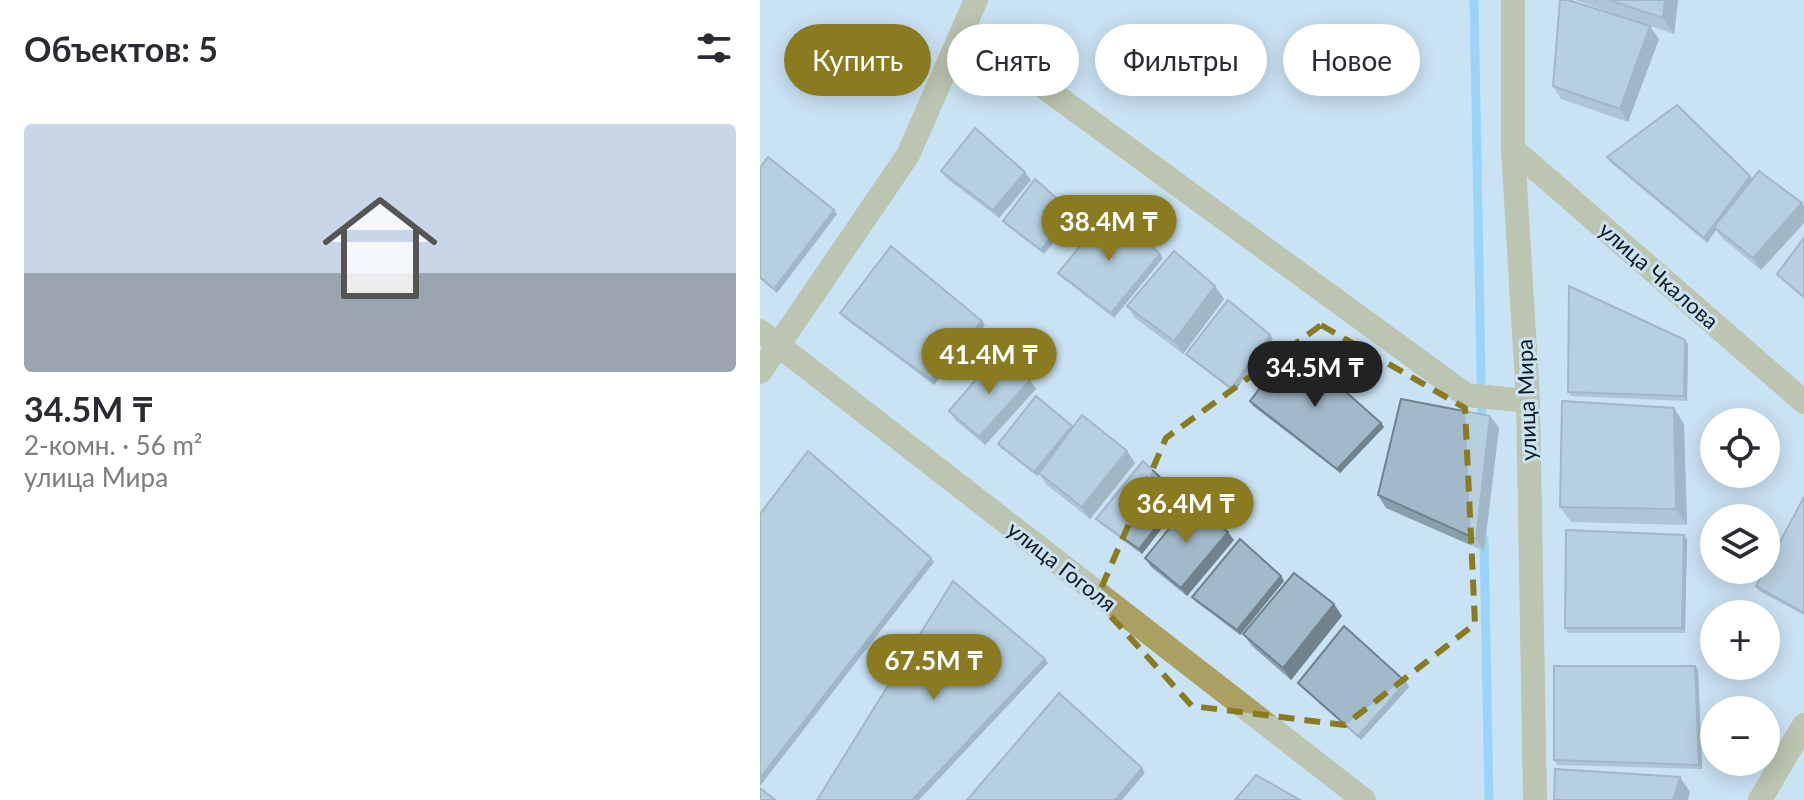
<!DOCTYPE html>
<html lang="ru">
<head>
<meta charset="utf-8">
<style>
	:root { --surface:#fff; --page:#f7f7f7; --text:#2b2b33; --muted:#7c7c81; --line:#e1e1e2; --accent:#8a7b21 }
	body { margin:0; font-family:Lato,sans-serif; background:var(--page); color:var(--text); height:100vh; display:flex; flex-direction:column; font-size:30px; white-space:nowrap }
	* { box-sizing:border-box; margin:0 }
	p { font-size:26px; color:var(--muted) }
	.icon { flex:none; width:44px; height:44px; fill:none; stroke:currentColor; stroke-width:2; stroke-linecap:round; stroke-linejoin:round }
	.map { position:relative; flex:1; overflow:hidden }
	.drawer { display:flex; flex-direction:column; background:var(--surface); width:760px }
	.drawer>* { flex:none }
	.guide { position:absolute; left:24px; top:24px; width:760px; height:72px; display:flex; gap:16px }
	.buttons { position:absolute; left:940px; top:408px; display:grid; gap:16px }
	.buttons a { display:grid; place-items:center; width:80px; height:80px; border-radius:50%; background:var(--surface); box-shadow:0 4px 20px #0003; font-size:40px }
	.price { position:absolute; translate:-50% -68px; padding:0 18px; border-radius:28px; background:var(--accent); color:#fff; font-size:26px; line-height:52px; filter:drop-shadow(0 2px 4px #0008) }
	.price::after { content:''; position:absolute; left:50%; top:48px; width:24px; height:18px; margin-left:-12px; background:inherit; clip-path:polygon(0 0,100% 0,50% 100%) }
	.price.active { background:#222; color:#fff }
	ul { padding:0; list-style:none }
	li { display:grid; align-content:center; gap:16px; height:424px; padding:0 24px }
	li+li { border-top:2px solid var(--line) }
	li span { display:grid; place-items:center; height:248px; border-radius:8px; color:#555 }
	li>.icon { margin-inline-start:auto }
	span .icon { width:144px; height:144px; fill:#fffc; stroke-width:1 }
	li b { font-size:34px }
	h2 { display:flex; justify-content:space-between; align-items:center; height:96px; padding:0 24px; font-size:34px }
	.chip { padding:0 28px; border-radius:36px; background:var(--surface); box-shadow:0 4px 20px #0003; font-size:28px; line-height:72px }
	.chip.active { background:var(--accent); color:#fff }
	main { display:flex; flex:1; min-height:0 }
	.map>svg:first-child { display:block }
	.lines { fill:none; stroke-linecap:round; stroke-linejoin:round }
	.stream { stroke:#5fc2fd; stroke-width:9 }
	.minor { stroke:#aba061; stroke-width:24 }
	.wall { fill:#8a9fad }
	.shaded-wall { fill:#71828d }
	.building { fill:#a1b9c9; stroke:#71828d; stroke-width:2 }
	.marked { fill:none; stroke:#8a7b21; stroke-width:6; stroke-dasharray:16 10; stroke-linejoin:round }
	.labels { text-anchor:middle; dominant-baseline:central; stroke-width:6; stroke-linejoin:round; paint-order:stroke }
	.street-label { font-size:22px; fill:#10191f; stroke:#cae3f4 }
</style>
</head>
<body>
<main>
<section class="drawer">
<h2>Объектов: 5<svg class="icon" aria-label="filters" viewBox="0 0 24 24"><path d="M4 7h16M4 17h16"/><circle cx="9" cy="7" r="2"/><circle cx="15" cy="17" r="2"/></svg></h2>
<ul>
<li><span style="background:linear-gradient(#c9d6e8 60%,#9aa5b1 0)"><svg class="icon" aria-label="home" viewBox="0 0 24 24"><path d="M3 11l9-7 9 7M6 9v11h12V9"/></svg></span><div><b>34.5M ₸</b><p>2-комн. · 56 m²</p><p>улица Мира</p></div></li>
</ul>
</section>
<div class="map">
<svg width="1044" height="800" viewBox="0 0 1044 800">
	<rect width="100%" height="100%" fill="#cae3f4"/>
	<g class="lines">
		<g class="stream">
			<polyline points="714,0 722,425"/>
			<polyline points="724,539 729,800"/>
		</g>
		<g class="minor">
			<polyline points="753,0 753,149 768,401 775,800"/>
			<polyline points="204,29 706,395 768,401"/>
			<polyline points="753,149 1044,402"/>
			<polyline points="0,331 604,800"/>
			<polyline points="0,372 148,155 216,0"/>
			<polyline points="1000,800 1044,725"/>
		</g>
	</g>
	<g class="wall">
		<polygon points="815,0 918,0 914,34"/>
		<polygon points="899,39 868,122 801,99 793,86"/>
		<polygon points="847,157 990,176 993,179 1042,203 1044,206 1044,223 1001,270 963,239 956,230 947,243 850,162"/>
		<polygon points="0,168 77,214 17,293 0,279"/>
		<polygon points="181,171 271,180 239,218 187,179"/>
		<polygon points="312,212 315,217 284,254 246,225 243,221"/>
		<polygon points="1044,238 1044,299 1020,278 1017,274"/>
		<polygon points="400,254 403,258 354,318 301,277 298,273"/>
		<polygon points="455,286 464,299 423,354 375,318 367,306"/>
		<polygon points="80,313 225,325 174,385 84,318"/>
		<polygon points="513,339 474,392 429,358 426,354"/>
		<polygon points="925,340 928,344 927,401 811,396 808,392"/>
		<polygon points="270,380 276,389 225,445 195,420 189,411"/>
		<polygon points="490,401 621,423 624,427 580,473 493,406"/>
		<polygon points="730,416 739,428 724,551 626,508 618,495"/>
		<polygon points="924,424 927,525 811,522 800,507"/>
		<polygon points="312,426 367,451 375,463 330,519 287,485 279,474 277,476 241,448 238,444"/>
		<polygon points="1044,497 1044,615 999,591 996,586"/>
		<polygon points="423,501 382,554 339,523 336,519"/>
		<polygon points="927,539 925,633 808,633 805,628"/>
		<polygon points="474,540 427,596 391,567 385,558"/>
		<polygon points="521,576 524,581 480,635 435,601 432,597"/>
		<polygon points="574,604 582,616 531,680 492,646 483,634"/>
		<polygon points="935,666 938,670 942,769 797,765 794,760"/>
		<polygon points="646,682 649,687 601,740 541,687 538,683"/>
	</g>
	<g class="shaded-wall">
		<polygon points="905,0 918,0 914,34 903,18"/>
		<polygon points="890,26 899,39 868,122 860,109"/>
		<polygon points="265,172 271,180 239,218 233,210"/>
		<polygon points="990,176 994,180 954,227 956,230 947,243 944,238"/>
		<polygon points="1042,203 1044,206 1044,223 1001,270 993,258"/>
		<polygon points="74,210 77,214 17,293 14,289"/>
		<polygon points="312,212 315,217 284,254 281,250"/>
		<polygon points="400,254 403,258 354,318 351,313"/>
		<polygon points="455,286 464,299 423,354 414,341"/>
		<polygon points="222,321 225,325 174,385 171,380"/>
		<polygon points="510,335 513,339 474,392 471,388"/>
		<polygon points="925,340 928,344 927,401 924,396"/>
		<polygon points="270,380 276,389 225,445 219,437"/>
		<polygon points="914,408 924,424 927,525 916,509"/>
		<polygon points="730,416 739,428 724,551 716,539"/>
		<polygon points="621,423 624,427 580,473 577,469"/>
		<polygon points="312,426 315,430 277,476 274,472"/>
		<polygon points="367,451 375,463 330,519 322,507"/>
		<polygon points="420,496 423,501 382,554 379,549"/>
		<polygon points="468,532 474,540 427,596 421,588"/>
		<polygon points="924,535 927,539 925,633 922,628"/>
		<polygon points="171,558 174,562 0,786 0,778"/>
		<polygon points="521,576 524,581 480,635 477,630"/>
		<polygon points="574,604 582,616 531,680 523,668"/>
		<polygon points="285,659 288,663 159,800 152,800"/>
		<polygon points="935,666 938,670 942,769 939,765"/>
		<polygon points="646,682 649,687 601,740 598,736"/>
		<polygon points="382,768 385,773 362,800 355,800"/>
		<polygon points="920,777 930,792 928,800 913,800"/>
	</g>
	<g class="building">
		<polygon points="800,0 808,0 890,26 860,109 793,86"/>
		<polygon points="849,0 905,0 903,18"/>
		<polygon points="917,105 990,176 944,238 847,157"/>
		<polygon points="215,128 265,172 233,210 181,171"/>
		<polygon points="8,157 74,210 14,289 0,277 0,168"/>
		<polygon points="999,171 1042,203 993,258 954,227"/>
		<polygon points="275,179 312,212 281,250 243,221"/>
		<polygon points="349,211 400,254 351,313 298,273"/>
		<polygon points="1044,238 1044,297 1017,274"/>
		<polygon points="131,246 222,321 171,380 80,313"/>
		<polygon points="414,251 455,286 414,341 367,306"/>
		<polygon points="809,286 925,340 924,396 808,392"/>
		<polygon points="468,300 510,335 471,388 426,354"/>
		<polygon points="533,345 621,423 577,469 490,401"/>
		<polygon points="237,355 270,380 219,437 189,411"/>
		<polygon points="276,396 312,426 274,472 238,444"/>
		<polygon points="641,399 730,416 716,539 618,495"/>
		<polygon points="802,401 914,408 916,509 800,507"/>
		<polygon points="322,415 367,451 322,507 279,473"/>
		<polygon points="48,451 171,558 0,778 0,514"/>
		<polygon points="383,461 420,496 379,549 336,519"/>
		<polygon points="1044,497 1044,613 996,586 1005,570 1006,570 1006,568"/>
		<polygon points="430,503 468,532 421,588 385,558"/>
		<polygon points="806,530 924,535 922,628 805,628"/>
		<polygon points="480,539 521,576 477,630 432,597"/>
		<polygon points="534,573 574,604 523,668 483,634"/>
		<polygon points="193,581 285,659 152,800 57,800"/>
		<polygon points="584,626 646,682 598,736 538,683"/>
		<polygon points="794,666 935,666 939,765 794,760"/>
		<polygon points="299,693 382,768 355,800 207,800"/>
		<polygon points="795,769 920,777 913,800 794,800"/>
		<polygon points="496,775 540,800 475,800"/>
		<polygon points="0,788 15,800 0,800"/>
	</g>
	<path d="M0 0H1044V800H0ZM561,325L705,408L715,624L585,725L432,706L336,600L406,438Z" fill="#cae3f4" fill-opacity=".55" fill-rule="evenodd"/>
	<path class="marked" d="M561,325L705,408L715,624L585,725L432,706L336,600L406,438Z"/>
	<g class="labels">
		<g class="street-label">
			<text transform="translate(899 275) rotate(41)">улица Чкалова</text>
			<text transform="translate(766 400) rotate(-92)">улица Мира</text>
			<text transform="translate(302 566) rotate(38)">улица Гоголя</text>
		</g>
	</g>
</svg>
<div class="buttons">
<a><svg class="icon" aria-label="locate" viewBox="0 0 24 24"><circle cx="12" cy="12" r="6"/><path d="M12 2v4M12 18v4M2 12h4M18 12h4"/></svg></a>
<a><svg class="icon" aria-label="layers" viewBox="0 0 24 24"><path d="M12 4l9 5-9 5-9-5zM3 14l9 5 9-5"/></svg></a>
<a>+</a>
<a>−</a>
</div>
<b class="price" style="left:349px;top:263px">38.4M ₸</b>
<b class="price" style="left:229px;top:396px">41.4M ₸</b>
<b class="price active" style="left:555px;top:409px">34.5M ₸</b>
<b class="price" style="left:426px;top:545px">36.4M ₸</b>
<b class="price" style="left:174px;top:702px">67.5M ₸</b>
<div class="guide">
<a class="chip active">Купить</a>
<a class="chip">Снять</a>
<a class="chip">Фильтры</a>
<a class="chip">Новое</a>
</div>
</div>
</main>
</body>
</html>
